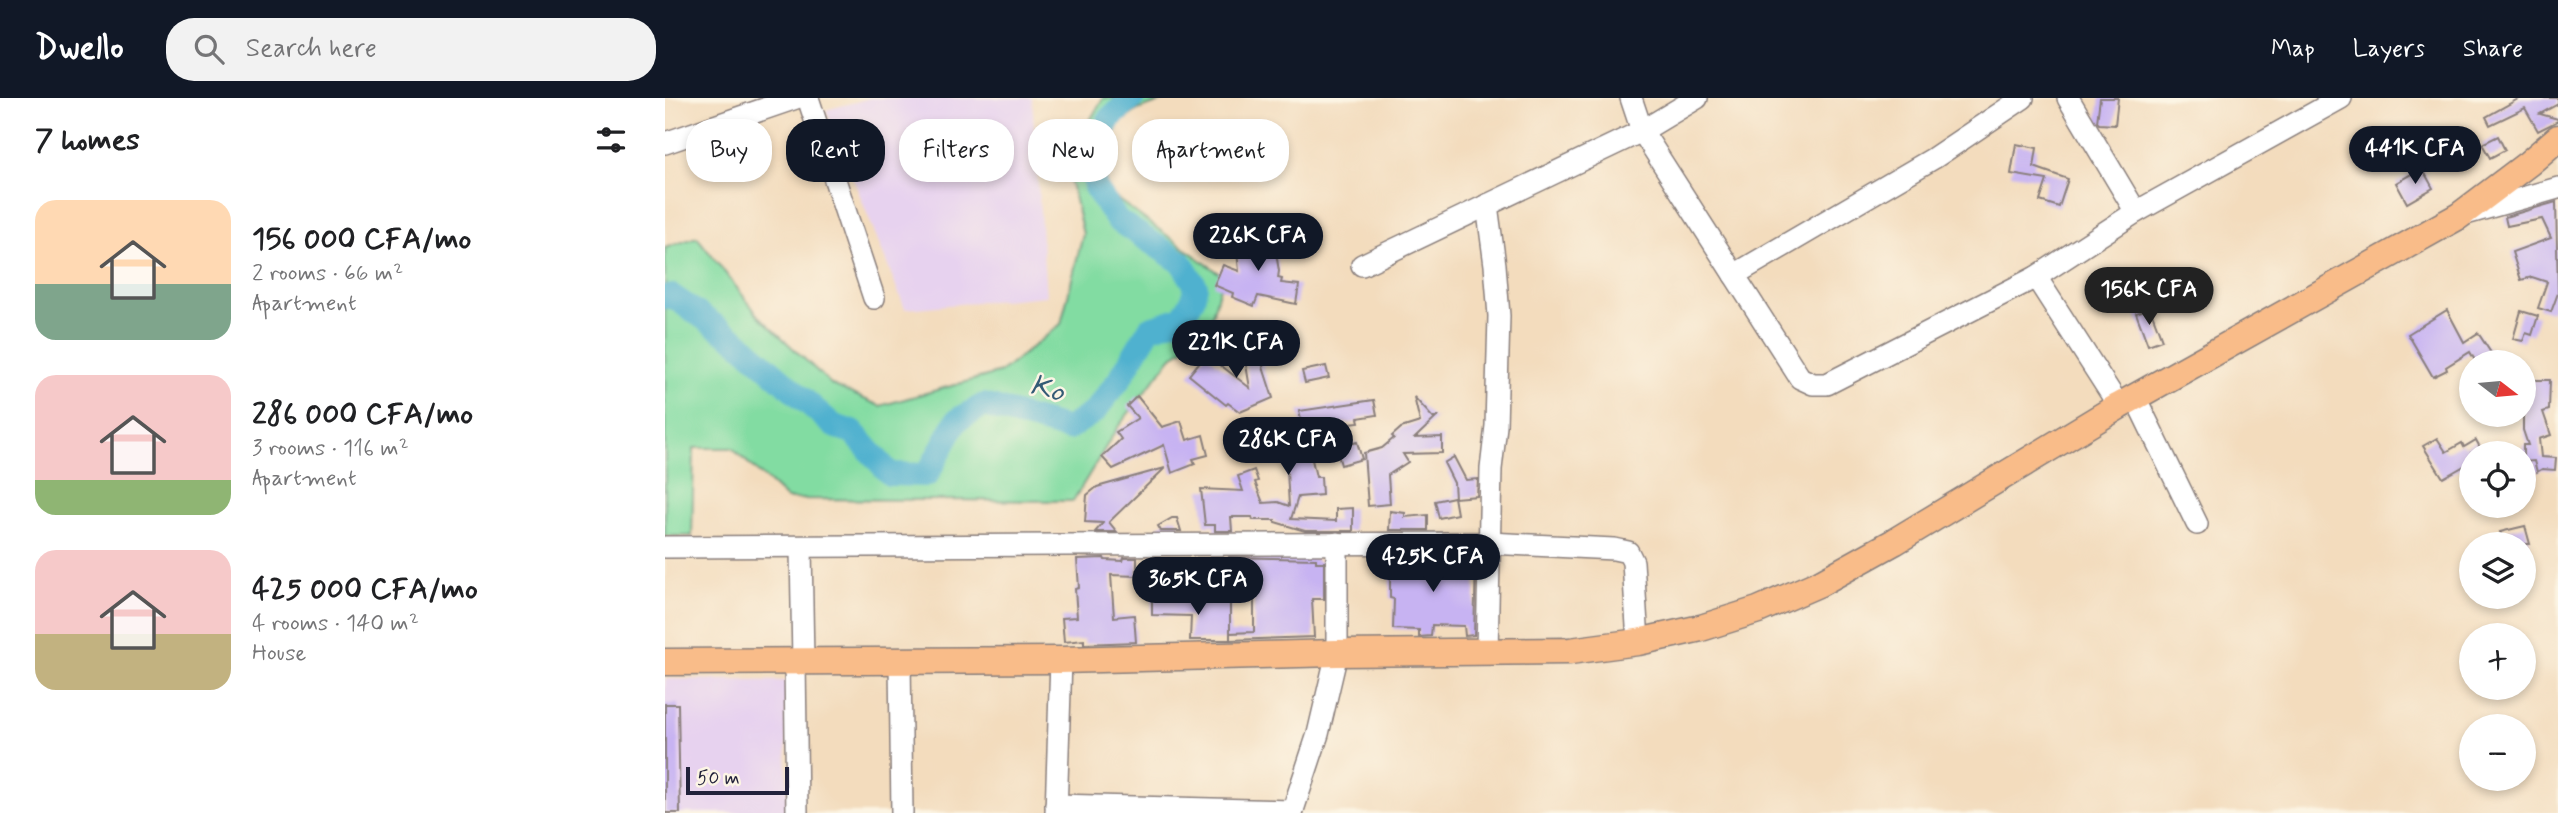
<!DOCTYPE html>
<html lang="en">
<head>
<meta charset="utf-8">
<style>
	:root { --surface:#fff; --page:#f2f2f2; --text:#202124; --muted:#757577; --accent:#111827 }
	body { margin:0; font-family:Mynerve,sans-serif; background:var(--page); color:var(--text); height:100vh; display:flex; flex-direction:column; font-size:26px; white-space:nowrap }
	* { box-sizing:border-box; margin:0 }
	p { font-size:23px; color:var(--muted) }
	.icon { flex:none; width:38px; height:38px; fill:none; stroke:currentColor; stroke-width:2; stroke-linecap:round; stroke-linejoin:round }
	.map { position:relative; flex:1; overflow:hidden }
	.drawer { display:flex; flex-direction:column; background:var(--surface); width:665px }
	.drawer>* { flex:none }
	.guide { position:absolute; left:21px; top:21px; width:665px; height:63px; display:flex; gap:14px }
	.needle { width:46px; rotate:106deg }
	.fabs { position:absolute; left:1794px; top:252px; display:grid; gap:14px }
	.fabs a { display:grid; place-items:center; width:77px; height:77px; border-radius:50%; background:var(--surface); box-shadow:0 4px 10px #0003; font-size:35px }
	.scale { position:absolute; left:21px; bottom:18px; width:103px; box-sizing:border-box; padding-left:7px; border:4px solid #22223b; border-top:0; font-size:19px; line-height:24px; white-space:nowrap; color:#22223b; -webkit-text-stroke:5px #fcf5e5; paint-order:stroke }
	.price { position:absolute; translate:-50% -60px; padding:0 16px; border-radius:24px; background:var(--accent); color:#fff; font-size:23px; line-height:46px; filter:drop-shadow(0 2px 4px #0008) }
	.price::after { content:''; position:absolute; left:50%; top:42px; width:21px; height:16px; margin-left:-10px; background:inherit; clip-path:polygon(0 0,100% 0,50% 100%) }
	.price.active { background:#222; color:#fff }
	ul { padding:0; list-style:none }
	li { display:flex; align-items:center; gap:21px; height:175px; padding:0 35px }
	li span { display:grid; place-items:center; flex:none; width:196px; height:140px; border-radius:21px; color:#555 }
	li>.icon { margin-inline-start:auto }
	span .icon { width:84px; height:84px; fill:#fffc; stroke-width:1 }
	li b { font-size:30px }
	h2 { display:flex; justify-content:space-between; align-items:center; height:84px; padding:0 35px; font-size:30px }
	.tag { padding:0 24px; border-radius:28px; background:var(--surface); box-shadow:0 4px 10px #0003; font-size:24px; line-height:63px }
	.tag.active { background:var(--accent); color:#fff }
	header { display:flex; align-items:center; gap:42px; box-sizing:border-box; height:98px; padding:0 35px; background:var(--accent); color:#fff }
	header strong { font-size:33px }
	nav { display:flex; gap:38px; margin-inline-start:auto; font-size:24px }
	.search { width:490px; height:63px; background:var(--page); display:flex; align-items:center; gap:18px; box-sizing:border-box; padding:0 24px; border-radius:28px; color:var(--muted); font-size:26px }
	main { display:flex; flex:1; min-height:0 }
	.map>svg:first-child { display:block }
	.built { fill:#e7d2ef }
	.green { fill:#82dca2; stroke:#527f6e; stroke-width:2 }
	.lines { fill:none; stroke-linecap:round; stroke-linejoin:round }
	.river { stroke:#50b1cf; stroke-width:24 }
	.building { fill:#c7b3f2 }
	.minor-casing { stroke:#8a7f7c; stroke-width:24 }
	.major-casing { stroke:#8a7f7c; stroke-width:29 }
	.minor { stroke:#fff; stroke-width:21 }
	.major { stroke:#f9bc89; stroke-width:26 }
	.labels { text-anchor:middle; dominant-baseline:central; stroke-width:5; stroke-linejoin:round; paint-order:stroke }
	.water-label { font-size:30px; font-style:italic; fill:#345b76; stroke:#fcf5e5 }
</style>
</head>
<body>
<header>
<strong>Dwello</strong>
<div class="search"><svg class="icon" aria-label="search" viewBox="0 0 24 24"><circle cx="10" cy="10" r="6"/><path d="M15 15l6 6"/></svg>Search here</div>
<nav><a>Map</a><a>Layers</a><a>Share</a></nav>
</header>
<main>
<section class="drawer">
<h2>7 homes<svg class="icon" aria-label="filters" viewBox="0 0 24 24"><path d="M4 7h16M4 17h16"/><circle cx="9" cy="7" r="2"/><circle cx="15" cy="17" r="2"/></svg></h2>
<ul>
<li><span style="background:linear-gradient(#ffd9b3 60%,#7fa58c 0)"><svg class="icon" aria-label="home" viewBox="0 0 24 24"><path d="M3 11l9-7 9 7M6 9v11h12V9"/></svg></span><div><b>156 000 CFA/mo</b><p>2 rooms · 66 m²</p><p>Apartment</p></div></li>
<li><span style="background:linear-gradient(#f6c9c9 75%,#8fb573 0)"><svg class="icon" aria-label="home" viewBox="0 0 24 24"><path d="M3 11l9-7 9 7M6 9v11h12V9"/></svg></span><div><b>286 000 CFA/mo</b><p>3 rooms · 116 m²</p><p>Apartment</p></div></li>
<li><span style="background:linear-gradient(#f6c9c9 60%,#c2b280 0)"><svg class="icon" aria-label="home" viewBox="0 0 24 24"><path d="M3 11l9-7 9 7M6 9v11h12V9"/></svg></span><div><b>425 000 CFA/mo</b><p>4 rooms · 140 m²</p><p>House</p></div></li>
</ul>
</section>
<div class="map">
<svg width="1893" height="715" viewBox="0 0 1893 715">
	<rect width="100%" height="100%" fill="#fcf5e5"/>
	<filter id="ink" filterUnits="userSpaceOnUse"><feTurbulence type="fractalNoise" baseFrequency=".0143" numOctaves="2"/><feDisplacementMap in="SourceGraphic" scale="14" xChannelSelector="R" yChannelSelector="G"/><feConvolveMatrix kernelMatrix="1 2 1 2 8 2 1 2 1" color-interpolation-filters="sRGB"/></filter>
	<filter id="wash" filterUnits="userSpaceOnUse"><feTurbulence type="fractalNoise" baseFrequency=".00686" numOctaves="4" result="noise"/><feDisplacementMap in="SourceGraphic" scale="28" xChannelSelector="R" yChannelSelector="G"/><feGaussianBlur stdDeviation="1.57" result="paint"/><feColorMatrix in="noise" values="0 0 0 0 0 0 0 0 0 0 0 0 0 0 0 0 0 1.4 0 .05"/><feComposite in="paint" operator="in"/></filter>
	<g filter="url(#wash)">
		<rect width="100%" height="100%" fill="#f3dcbd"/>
		<g class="built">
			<polygon points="205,0 367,0 381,198 240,211 161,12"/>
			<polygon points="0,581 121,583 122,715 0,715"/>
		</g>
		<polygon class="green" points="438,0 506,0 473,12 401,64 558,178 543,232 506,260 453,329 408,403 122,401 67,350 29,350 27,438 0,438 0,150 32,139 94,218 167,287 215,308 336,274 396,226 418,136 401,64"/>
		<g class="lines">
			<polyline class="river" points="0,199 7,198 71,242 169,328 188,334 225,376 262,377 292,322 319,307 403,331 429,314 454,282 485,230 517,220 528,201 531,188 516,164 452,122 430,89 428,53 445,20 468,0"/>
		</g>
		<g id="blocks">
			<g class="building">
				<polygon points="1435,0 1453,0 1450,27 1434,26 1432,24"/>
				<polygon points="1855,0 1893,0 1893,6 1875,16 1893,21 1893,23 1873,33 1860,10 1825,27 1821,19"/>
				<polygon points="1833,38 1840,52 1825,60 1817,46"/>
				<polygon points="1351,46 1372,50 1369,69 1403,81 1394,109 1375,103 1382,82 1346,76"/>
				<polygon points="1757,70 1768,90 1742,105 1731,85"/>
				<polygon points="1891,104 1893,195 1886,214 1873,210 1882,184 1867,179 1856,182 1847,154 1886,140 1877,121 1842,128 1840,119"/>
				<polygon points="633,136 634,140 610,149 614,173 613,180 617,181 616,185 634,187 631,206 593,198 589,208 567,199 568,195 549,187 558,167 574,173 571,144"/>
				<polygon points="1485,210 1497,242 1483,247 1471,215"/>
				<polygon points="1782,212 1799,244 1813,235 1832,264 1811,264 1805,254 1781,269 1782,272 1768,279 1743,236"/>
				<polygon points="1856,213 1873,218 1867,237 1861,235 1858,243 1848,241"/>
				<polygon points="593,244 594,246 603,249 598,269 608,300 575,314 563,305 561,307 524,277 541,256 585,290 579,255 584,254 582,246"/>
				<polygon points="661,268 664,280 640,285 637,273"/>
				<polygon points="1858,282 1885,282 1884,312 1878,314 1886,337 1874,341 1876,359 1891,360 1890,372 1877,371 1872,374 1869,363 1858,364 1858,347 1863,347 1858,332"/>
				<polygon points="472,298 497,329 516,323 522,342 538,337 543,357 528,361 530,366 507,375 499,347 448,371 437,359 456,341 451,334 473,320 462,308"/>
				<polygon points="749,299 768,320 772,319 750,340 777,339 777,355 738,356 743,364 723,377 725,406 703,408 699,355 717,350 729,340 727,338 736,330 755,324"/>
				<polygon points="709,302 712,317 693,320 694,324 657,328 659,340 643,344 651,379 656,379 657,397 633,399 626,421 671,423 671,411 688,410 688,433 640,433 610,424 610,422 588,422 587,419 566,419 567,433 550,433 550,427 540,427 536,391 578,393 573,378 589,372 593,383 590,384 598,405 613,404 624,408 622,373 614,332 637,327 634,313"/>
				<polygon points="1772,340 1781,354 1797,345 1799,349 1811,342 1818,355 1806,355 1806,364 1778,380 1758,348"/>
				<polygon points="692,344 697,361 676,367 671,350"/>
				<polygon points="789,359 801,382 813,381 812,398 790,400 789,385 779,365"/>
				<polygon points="500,370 444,424 452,434 430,434 438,425 420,424 422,397 432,389"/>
				<polygon points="789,399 792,416 774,420 770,403"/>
				<polygon points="725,413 740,415 740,419 763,417 763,432 724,432"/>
				<polygon points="507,420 512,420 516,433 496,433 493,428"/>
				<polygon points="1860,428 1865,446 1840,446 1835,434"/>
				<polygon points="564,459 651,461 651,464 659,464 659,501 647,501 649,539 565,542 565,535 589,534 589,500 588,496 563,495"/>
				<polygon points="725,459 811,462 809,537 800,538 799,528 767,527 766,538 754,539 754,532 728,531 729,501 725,500"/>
				<polygon points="439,460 440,462 458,463 459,460 472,460 472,478 446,477 449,519 469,517 471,544 419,546 419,542 399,544 397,520 412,519 410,491 414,490 412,461"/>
				<polygon points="487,499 514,500 514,503 565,505 565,542 525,542 526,518 487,517"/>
				<polygon points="0,606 13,606 15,715 0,715"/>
			</g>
		</g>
	</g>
	<g filter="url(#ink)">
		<use href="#blocks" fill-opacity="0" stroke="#8a7f7c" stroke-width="2"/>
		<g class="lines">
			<defs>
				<g id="minor">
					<polyline points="143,0 209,200"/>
					<polyline points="966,0 977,33 1135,280 1148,286 1162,286 1371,179 1471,114 1676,0"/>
					<polyline points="1403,0 1471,114"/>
					<polyline points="0,45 131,0"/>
					<polyline points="1801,116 1893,90"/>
					<polyline points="697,167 977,33 1032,0"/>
					<polyline points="1069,177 1269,60 1358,0"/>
					<polyline points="1371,179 1454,308"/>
					<polyline points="1470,299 1532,426"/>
					<polyline points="0,449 824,445 949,451 963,454 968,464 973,544"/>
					<polyline points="136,450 138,564"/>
					<polyline points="822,554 826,371 831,328 834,218 830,167 822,107"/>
					<polyline points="235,563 237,715"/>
					<polyline points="130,564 132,715"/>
					<polyline points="391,707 628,713"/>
					<polyline points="391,715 396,562"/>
					<polyline points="627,715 653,636 672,555 672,445"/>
				</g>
				<polyline id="major" points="0,564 396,562 672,555 905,553 973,544 1036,530 1093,512 1155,485 1229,444 1454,308 1794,118 1864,65 1893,40"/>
			</defs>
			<use href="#minor" class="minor-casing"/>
			<use href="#major" class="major-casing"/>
			<use href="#minor" class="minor"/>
			<use href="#major" class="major"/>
		</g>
	</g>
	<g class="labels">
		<g class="water-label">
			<text transform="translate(382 291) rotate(15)">Ko</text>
		</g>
	</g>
</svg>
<div class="fabs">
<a><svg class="needle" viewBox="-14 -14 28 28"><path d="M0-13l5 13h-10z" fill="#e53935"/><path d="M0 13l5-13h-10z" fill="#757577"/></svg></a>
<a><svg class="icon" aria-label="locate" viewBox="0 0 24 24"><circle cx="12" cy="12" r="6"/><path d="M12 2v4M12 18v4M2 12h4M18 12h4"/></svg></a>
<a><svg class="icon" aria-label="layers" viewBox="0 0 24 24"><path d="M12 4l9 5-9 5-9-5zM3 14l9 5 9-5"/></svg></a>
<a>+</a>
<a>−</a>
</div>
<div class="scale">50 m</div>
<b class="price" style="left:1750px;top:88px">441K CFA</b>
<b class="price" style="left:593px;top:175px">226K CFA</b>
<b class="price active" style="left:1484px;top:229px">156K CFA</b>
<b class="price" style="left:571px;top:282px">221K CFA</b>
<b class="price" style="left:623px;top:379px">286K CFA</b>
<b class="price" style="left:768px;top:496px">425K CFA</b>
<b class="price" style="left:533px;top:519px">365K CFA</b>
<div class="guide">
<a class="tag">Buy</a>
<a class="tag active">Rent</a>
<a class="tag">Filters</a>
<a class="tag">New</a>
<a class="tag">Apartment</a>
</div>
</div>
</main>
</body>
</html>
